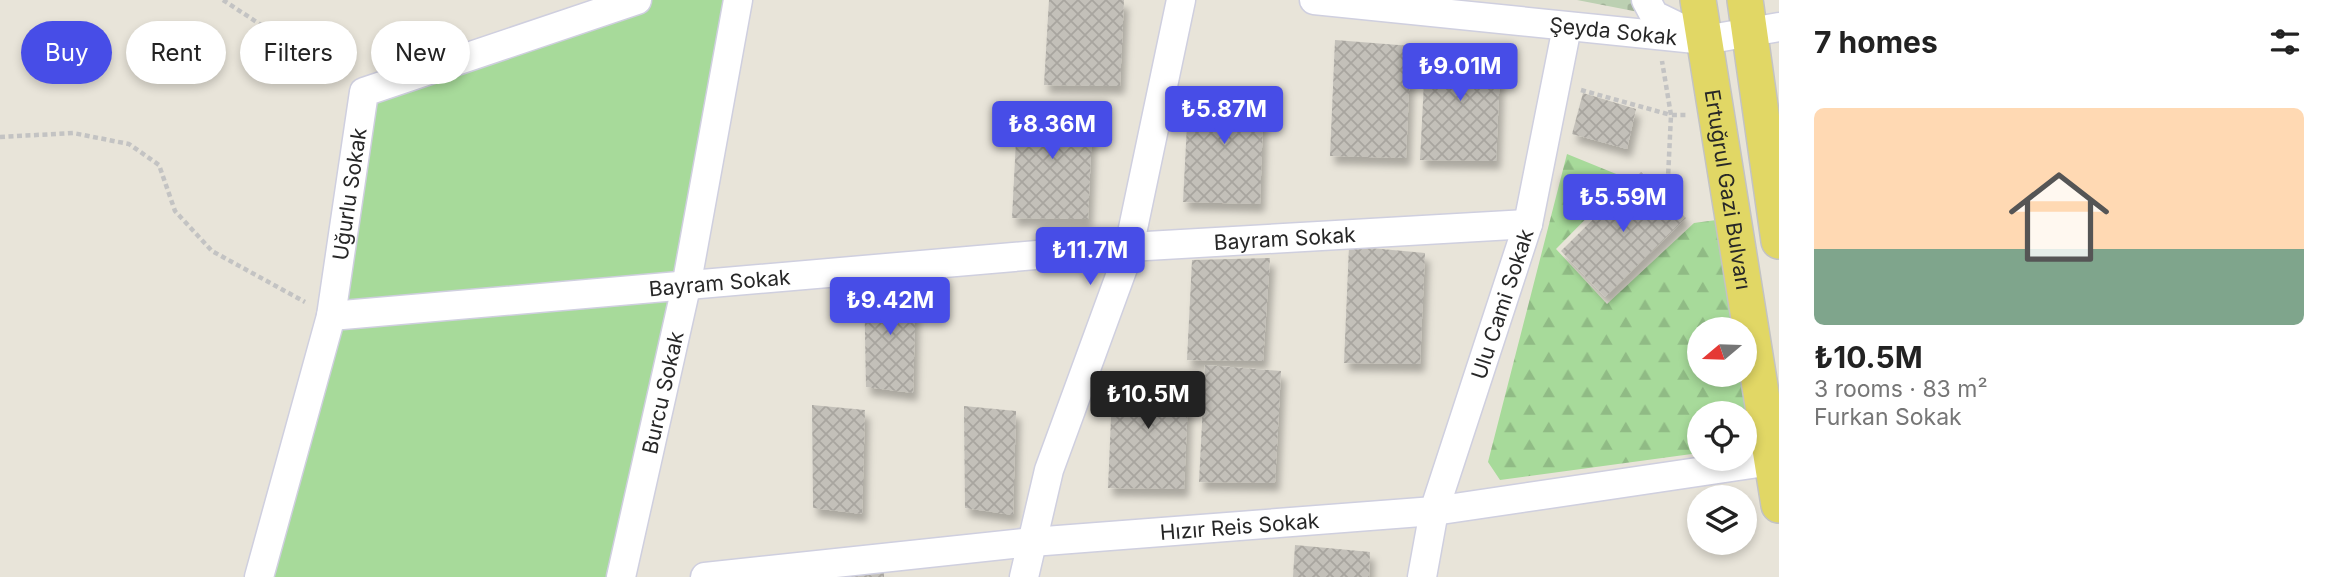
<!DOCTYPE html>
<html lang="en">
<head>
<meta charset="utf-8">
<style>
	:root { --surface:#fff; --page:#f6f6f6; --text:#222; --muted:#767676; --accent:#474de7 }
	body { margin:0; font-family:Inter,sans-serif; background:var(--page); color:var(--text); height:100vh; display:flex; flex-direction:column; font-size:26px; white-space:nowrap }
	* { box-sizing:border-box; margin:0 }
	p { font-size:23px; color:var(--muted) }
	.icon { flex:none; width:38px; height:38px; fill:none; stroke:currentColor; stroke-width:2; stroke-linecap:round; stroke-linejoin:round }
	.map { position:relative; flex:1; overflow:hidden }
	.sheet { display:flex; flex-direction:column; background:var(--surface); width:560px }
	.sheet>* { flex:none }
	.top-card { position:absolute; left:21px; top:21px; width:665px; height:63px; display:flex; gap:14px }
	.needle { width:46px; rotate:251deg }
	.tools { position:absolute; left:1687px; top:317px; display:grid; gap:14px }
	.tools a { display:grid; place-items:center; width:70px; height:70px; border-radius:50%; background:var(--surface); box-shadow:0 4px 10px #0003; font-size:35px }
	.price { position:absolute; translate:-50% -60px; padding:0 16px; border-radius:7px; background:var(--accent); color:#fff; font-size:23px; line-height:46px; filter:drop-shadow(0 2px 4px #0008) }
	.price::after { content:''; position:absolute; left:50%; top:42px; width:21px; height:16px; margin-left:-10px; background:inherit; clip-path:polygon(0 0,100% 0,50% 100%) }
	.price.selected { background:#222; color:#fff }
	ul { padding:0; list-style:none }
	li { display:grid; align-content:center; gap:14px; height:371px; padding:0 35px }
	li span { display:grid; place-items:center; height:217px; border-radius:10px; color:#555 }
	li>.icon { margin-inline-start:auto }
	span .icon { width:126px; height:126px; fill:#fffc; stroke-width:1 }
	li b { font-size:30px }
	h2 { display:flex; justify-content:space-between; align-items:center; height:84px; padding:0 35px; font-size:30px }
	.tag { padding:0 24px; border-radius:32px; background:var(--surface); box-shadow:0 4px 10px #0003; font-size:24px; line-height:63px }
	.tag.selected { background:var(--accent); color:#fff }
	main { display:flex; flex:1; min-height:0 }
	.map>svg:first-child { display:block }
	.grass { fill:#a7da9a }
	.forest { fill:url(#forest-firs) }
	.cemetery { fill:url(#cemetery-stones) }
	.building { fill:url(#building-cross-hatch); filter:url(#shadow) }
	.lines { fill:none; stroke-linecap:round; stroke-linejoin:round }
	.minor-casing { stroke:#cfcfdf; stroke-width:31 }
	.major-casing { stroke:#c3c3c3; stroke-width:38 }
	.path { stroke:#c3c3c3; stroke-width:4.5; stroke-dasharray:5 3.5; stroke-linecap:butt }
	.minor { stroke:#fff; stroke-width:28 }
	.major { stroke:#e1d765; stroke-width:35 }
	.labels { text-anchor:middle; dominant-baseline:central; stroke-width:6; stroke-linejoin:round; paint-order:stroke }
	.street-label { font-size:21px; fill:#272727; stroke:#fff }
</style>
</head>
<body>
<main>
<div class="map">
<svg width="1779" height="577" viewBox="0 0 1779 577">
	<defs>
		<pattern id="forest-firs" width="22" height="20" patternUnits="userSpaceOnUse" patternTransform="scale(1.75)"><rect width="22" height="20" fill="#a7da9a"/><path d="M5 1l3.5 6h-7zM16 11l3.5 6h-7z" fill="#90bb85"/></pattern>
		<pattern id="cemetery-stones" width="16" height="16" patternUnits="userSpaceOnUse" patternTransform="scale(1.75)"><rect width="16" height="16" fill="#bcd0b2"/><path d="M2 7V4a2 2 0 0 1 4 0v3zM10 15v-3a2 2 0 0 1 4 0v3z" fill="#a2b399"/></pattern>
		<pattern id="building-cross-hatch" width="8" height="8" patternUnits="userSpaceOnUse" patternTransform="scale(1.75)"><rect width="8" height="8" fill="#c3c0b9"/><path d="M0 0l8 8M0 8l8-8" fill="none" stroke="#a8a59f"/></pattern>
		<filter id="shadow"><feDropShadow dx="4.5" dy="8" stdDeviation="3.5" flood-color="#0004"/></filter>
	</defs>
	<rect width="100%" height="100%" fill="#e8e4d9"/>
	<polygon class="grass" points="637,0 738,0 621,577 259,577 331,316 364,92"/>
	<polygon class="forest" points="1567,154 1626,178 1556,249 1607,304 1694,223 1724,219 1740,329 1699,329 1699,374 1745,374 1754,431 1745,445 1745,413 1699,413 1699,453 1500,480 1488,462"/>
	<polygon class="cemetery" points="1577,0 1653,0 1654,15"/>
	<g class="building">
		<polygon points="1049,0 1124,0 1120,86 1044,85"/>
		<polygon points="1335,40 1411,46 1406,158 1330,156"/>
		<polygon points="1426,43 1501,49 1496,161 1420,160"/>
		<polygon points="1189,86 1264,92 1260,204 1183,202"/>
		<polygon points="1583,93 1636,109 1627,149 1572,134"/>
		<polygon points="1018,101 1093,107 1088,219 1012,218"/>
		<polygon points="1641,172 1686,218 1605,297 1561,251"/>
		<polygon points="1349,246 1425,253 1420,364 1344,363"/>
		<polygon points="1270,258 1263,361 1187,360 1192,260"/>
		<polygon points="864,283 916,288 913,393 866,387"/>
		<polygon points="1205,365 1281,371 1275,483 1199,482"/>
		<polygon points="1113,371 1189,377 1184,489 1108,488"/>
		<polygon points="812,405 865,410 862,514 813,508"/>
		<polygon points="964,406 1016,411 1013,515 965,508"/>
		<polygon points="1295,545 1370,552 1369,577 1293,577"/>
		<polygon points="884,573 884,577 829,577 829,574"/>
	</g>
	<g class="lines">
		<defs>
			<g id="minor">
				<path id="s1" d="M1314,0L1705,40L1779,27"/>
				<polyline points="1646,0 1654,15 1687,31"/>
				<path id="s2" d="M331,316L1129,247L1528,224"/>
				<path id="s3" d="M259,577L331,316L364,92L637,0"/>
				<path id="s4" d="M621,577L686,287L738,0"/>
				<path id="s5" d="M705,577L1032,542L1434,511L1772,461"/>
				<polyline points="1024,577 1049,470 1127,257 1181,0"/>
				<path id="s6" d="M1422,577L1434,511L1528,224L1567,27"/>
			</g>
			<g id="major">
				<path id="s7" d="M1698,0L1779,505"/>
				<polyline points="1745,0 1779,241"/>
			</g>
		</defs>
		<use href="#minor" class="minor-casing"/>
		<use href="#major" class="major-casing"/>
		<g class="path">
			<polyline points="223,0 342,78"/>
			<polyline points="1581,90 1671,115 1662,61"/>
			<polyline points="0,137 73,133 129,144 159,165 175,211 212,251 305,302"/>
			<polyline points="1667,199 1671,115 1688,115"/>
		</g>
		<use href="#minor" class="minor"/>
		<use href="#major" class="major"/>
	</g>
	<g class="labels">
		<g class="street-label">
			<text stroke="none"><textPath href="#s1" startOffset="301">Şeyda Sokak</textPath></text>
			<text stroke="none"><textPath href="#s7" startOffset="192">Ertuğrul Gazi Bulvarı</textPath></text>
			<text stroke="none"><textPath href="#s3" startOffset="394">Uğurlu Sokak</textPath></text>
			<text stroke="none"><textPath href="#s2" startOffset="957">Bayram Sokak</textPath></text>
			<text stroke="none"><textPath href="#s2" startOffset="390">Bayram Sokak</textPath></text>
			<text stroke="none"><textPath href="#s6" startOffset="285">Ulu Cami Sokak</textPath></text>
			<text stroke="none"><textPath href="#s4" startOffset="189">Burcu Sokak</textPath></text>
			<text stroke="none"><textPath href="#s5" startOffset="537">Hızır Reis Sokak</textPath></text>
		</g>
	</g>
</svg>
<div class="tools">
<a><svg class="needle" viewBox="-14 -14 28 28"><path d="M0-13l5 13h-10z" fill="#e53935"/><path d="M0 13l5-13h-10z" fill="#767676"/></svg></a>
<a><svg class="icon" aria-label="locate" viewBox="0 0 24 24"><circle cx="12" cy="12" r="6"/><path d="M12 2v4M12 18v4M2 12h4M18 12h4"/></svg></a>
<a><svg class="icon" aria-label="layers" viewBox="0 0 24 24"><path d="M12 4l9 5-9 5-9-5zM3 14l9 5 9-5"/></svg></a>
</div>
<b class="price" style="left:1460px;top:103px">₺9.01M</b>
<b class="price" style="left:1224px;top:146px">₺5.87M</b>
<b class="price" style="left:1052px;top:161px">₺8.36M</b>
<b class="price" style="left:1623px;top:234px">₺5.59M</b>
<b class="price" style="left:1090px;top:287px">₺11.7M</b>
<b class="price" style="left:890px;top:337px">₺9.42M</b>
<b class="price selected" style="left:1148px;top:431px">₺10.5M</b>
<div class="top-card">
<a class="tag selected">Buy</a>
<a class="tag">Rent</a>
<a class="tag">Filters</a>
<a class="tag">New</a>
</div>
</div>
<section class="sheet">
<h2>7 homes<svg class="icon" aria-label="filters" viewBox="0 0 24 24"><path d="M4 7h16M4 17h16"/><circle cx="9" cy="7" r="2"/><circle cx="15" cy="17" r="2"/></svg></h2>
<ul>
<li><span style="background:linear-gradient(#ffd9b3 65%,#7fa58c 0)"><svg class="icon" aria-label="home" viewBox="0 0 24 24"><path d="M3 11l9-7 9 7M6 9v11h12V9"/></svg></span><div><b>₺10.5M</b><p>3 rooms · 83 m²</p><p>Furkan Sokak</p></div></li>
</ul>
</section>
</main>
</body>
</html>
